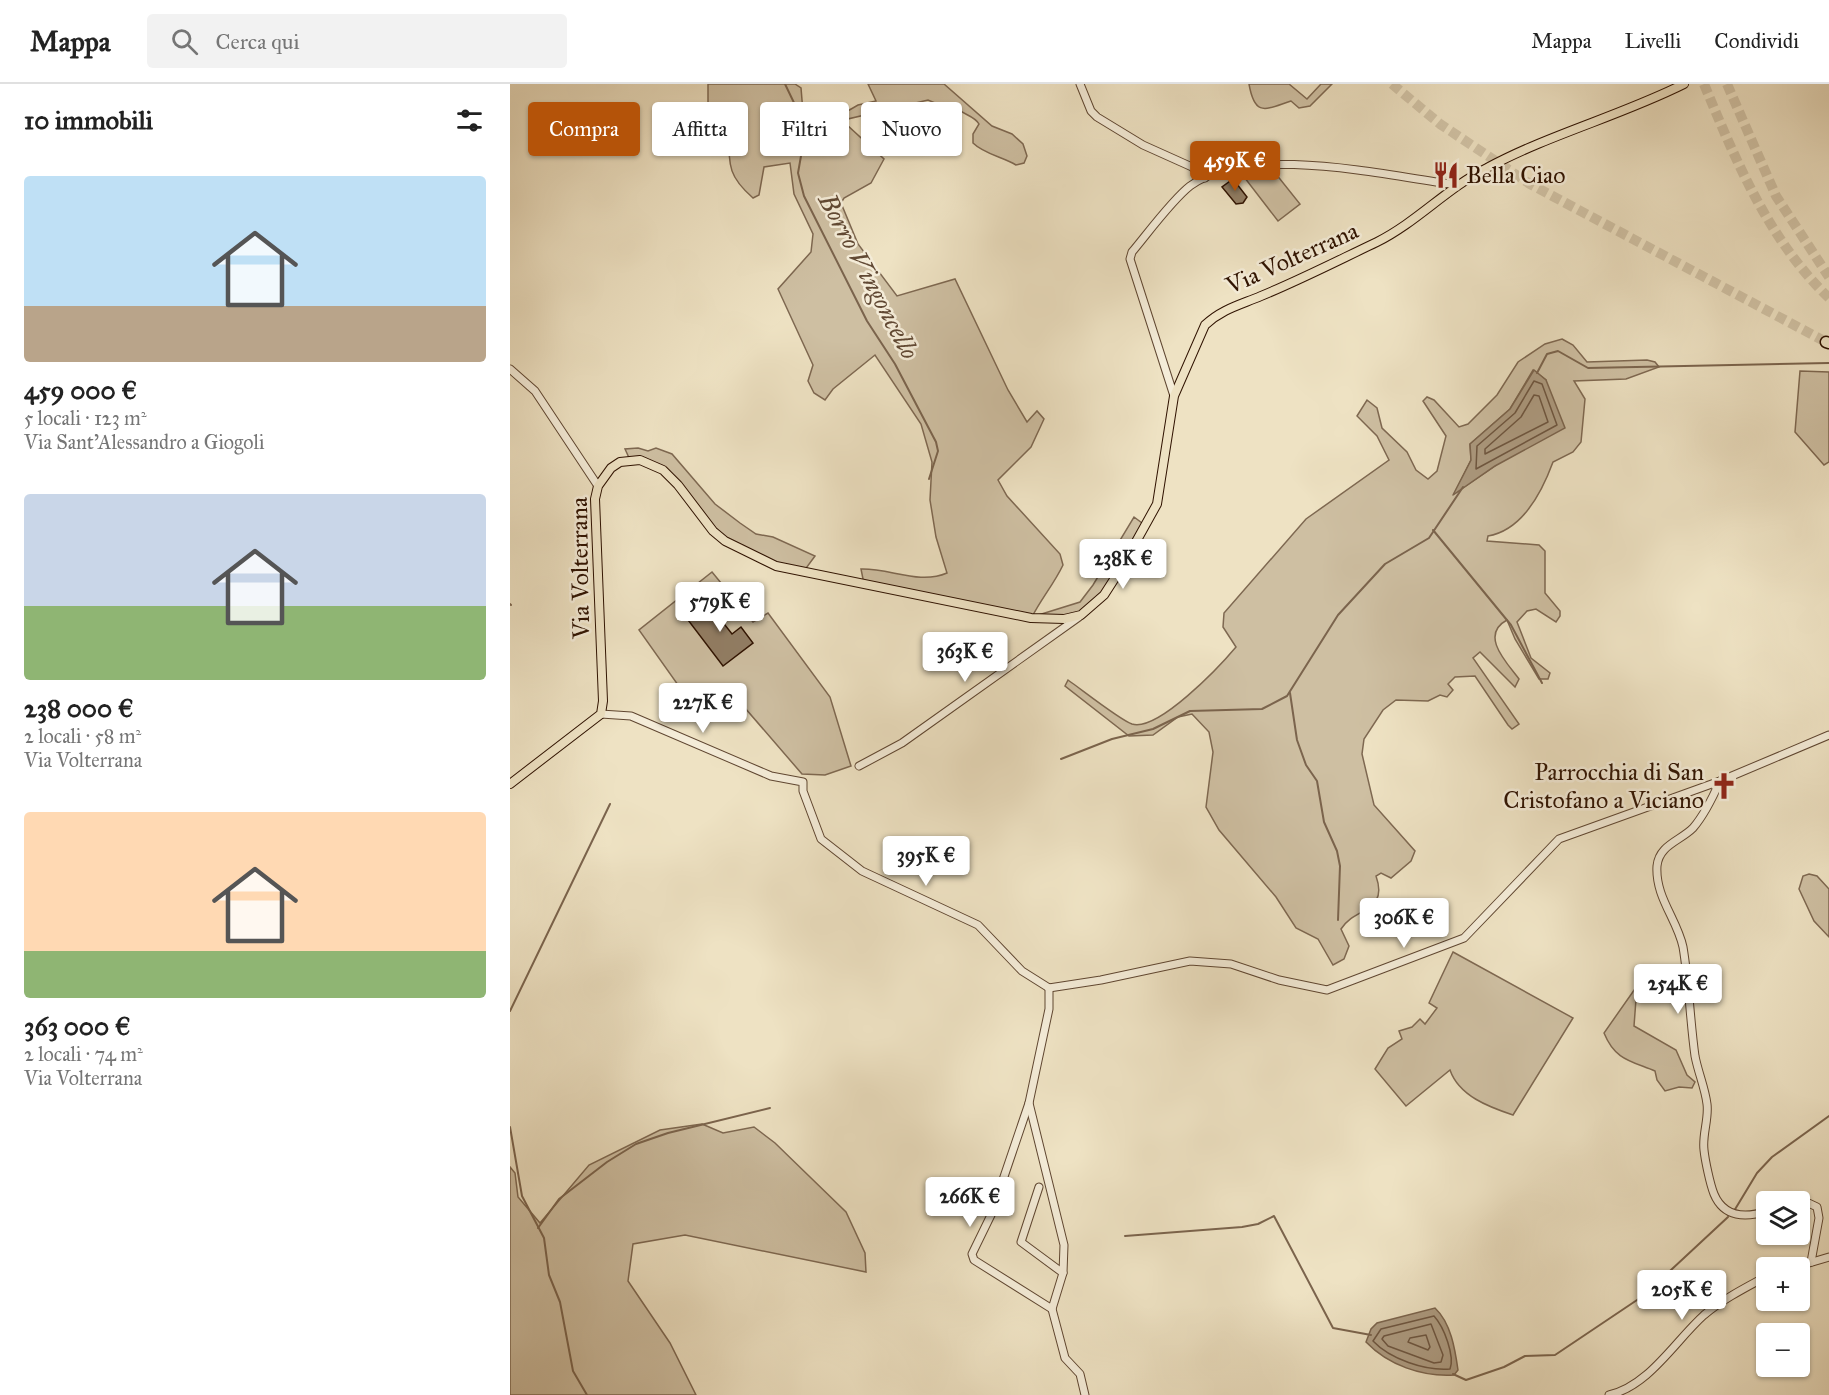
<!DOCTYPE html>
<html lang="it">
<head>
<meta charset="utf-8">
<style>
	:root { --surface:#fff; --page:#f2f2f2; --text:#222; --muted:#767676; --line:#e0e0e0; --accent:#b45309 }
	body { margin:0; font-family:"IM FELL Great Primer",serif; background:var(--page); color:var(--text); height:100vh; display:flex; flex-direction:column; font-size:22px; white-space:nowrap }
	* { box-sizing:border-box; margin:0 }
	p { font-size:20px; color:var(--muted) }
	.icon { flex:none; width:33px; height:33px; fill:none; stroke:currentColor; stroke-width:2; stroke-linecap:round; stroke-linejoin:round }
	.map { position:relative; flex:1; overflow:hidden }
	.drawer { display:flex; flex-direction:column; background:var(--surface); width:510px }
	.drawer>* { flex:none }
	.banner { position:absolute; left:18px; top:18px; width:570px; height:54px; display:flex; gap:12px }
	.controls { position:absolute; left:1246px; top:1107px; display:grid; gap:12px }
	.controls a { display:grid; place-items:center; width:54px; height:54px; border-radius:6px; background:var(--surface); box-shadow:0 2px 4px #0004; font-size:30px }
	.price { position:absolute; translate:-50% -51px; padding:0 14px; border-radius:6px; background:#fff; color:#222; font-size:20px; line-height:39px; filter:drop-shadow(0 2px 3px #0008) }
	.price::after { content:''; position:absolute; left:50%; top:36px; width:18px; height:14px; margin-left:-9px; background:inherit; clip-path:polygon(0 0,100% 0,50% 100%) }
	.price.current { background:var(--accent); color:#fff }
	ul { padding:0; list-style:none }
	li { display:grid; align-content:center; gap:12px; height:318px; padding:0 24px }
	li span { display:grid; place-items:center; height:186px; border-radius:6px; color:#555 }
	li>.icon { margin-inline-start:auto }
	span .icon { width:108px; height:108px; fill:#fffc; stroke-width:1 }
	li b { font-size:26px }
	h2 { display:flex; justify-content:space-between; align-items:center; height:72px; padding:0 24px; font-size:26px }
	.chip { padding:0 21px; border-radius:6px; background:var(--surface); box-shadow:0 2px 4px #0004; font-size:21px; line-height:54px }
	.chip.current { background:var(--accent); color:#fff }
	header { display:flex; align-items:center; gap:36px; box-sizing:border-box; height:84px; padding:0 30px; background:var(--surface); border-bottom:2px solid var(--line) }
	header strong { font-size:28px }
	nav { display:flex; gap:33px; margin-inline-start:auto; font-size:21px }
	.search { width:420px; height:54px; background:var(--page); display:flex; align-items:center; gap:15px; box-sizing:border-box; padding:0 21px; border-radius:6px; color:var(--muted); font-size:22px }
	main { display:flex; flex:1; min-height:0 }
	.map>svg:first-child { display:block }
	.green { fill:#cebfa2; stroke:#7e6851; stroke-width:1.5; fill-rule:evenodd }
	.water { fill:#ad9b81; stroke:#7b644d; stroke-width:1.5 }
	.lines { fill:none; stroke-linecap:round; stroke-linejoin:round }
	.shore { stroke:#6e5640; stroke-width:1.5 }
	.stream { stroke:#7b644d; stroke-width:2 }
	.building { fill:#927e65; stroke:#2f1200; stroke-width:1.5 }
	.highway-tunnel { stroke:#d1c3a6; stroke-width:10; stroke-dasharray:10 5; stroke-linecap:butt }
	.minor-casing { stroke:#5f4631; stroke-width:9 }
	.major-casing { stroke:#2f1200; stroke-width:10 }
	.highway-casing { stroke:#2f1200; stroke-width:13 }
	.minor { stroke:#f4ecd8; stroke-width:7 }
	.major { stroke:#eee2c3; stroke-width:8 }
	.highway { stroke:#eee2c3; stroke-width:10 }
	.labels { text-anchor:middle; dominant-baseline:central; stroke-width:5; stroke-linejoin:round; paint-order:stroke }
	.poi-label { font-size:24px; fill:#2f1200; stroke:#f4ecd8; text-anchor:start }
	.street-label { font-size:24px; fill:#2f1200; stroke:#f4ecd8 }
	.water-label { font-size:26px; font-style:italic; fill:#614934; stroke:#f4ecd8 }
</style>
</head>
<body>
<header>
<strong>Mappa</strong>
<div class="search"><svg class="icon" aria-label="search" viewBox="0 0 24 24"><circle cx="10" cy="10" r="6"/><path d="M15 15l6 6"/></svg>Cerca qui</div>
<nav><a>Mappa</a><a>Livelli</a><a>Condividi</a></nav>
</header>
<main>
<section class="drawer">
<h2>10 immobili<svg class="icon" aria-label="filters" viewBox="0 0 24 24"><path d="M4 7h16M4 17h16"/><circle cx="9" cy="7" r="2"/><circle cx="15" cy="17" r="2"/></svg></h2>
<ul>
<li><span style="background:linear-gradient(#bfe0f5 70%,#b9a48a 0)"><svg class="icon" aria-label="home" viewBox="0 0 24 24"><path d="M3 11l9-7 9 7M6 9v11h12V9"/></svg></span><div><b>459 000 €</b><p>5 locali · 123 m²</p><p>Via Sant'Alessandro a Giogoli</p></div></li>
<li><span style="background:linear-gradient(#c9d6e8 60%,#8fb573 0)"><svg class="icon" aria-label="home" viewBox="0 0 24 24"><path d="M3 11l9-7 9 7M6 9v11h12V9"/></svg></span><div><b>238 000 €</b><p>2 locali · 58 m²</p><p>Via Volterrana</p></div></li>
<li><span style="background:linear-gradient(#ffd9b3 75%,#8fb573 0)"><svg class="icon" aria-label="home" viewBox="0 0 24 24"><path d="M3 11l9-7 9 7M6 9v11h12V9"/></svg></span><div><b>363 000 €</b><p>2 locali · 74 m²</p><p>Via Volterrana</p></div></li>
</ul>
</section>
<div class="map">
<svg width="1319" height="1311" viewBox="0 0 1319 1311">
	<rect width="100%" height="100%" fill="#eee2c3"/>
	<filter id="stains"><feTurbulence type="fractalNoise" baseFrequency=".00333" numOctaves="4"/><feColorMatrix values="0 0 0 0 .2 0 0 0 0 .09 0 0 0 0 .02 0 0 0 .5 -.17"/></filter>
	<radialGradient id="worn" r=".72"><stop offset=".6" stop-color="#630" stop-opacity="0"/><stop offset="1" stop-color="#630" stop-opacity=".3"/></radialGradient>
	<g class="green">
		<path d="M198,0H285L291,4L293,28L298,37L336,28L348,21L366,17L358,0H434L482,42L502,50L513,60L517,72L514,79L506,81C493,73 474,70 463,59V50L469,40C464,31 452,31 445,22L437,24L418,16L338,35L336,40L374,75L361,99L334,114L331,119L348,160L387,212L445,195L498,306L517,338L527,327L534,335L521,363L488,396L497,412L550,470L553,481C544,500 531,515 522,533L570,518L583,501L624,433L636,442C621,468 599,517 571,531C556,538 537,536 521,534L354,500L351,485C380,484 409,501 437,489L426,453L420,416L422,378L411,340L365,271L323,305L315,316L304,309L298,297L303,281L268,205L301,168L303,150L284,110L280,79L254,83L249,111L243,114C219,93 219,83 219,53L198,29Z"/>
		<path d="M739,0H779L797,15L811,0H822L800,22L789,24L781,17C756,25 745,34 739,0Z"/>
		<polygon points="755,83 759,87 762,85 790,120 768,137 731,89"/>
		<path d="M1052,255L1063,261L1077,278L1137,276L1145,278L1149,283L1116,295L1064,297L1075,315L1071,358L1063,368L1043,378C1032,408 1013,446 978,452L977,457L1029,461L1035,467V509L1050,527V532L1046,538L1026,525L1017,527L1007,538L1021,574L1040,589L1038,595H1029L1005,555L997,536C969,551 997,579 1009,595L1005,603L970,568L963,574L1009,640L1002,645L998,641L965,592L945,593L938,600L943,606L937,613L930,611L918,617L886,616L873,626L854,655L852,670L864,721L905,767L901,777L881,794L871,789L866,792C879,829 844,823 831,845L839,862L834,875L823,881L808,855L786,844L766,813L709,746L696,723L703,668L699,648L682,630L668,633L643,651L619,652L555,602L558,596C571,605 610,636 622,640C648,648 710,582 726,563L713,543L714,529L796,435L879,376L867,352L847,332L857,316L867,324L872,344L897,368L906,386L918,395L927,387L936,352L913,317L917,313L924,316L949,343L958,340L987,311L1008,278L1035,260ZM1023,286L1036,296L985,382L944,410L961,376L960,360L1000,325Z"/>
		<polygon points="1290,287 1319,288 1319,378 1314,381 1285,348"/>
		<polygon points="128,364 138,367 146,364 162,370 205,420 230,439 246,450 263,453 305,472 294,487 266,482 215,457 153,386 120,376 115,365"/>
		<polygon points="202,488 243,538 258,529 320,613 341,682 315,691 292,690 216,602 185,625 129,546"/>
		<polygon points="1299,790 1307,792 1319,805 1319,853 1304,837 1289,805 1293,792"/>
		<path d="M943,868L1063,934L1003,1031C979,1023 949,1012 940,986L896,1022L865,985L878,964L892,955L889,947L902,943L910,935L915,940L927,924L919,919Z"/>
		<path d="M1127,902L1124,942L1166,966L1177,991L1185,998L1182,1004L1169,1003L1155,1007L1147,996L1145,987C1121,977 1105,976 1094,949Z"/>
		<polygon points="192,1040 213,1049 244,1043 265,1059 336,1128 355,1169 356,1188 175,1151 123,1160 118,1197 160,1259 186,1311 0,1311 0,1083 5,1089 8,1113 30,1139 79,1081 150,1046"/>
	</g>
	<g class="water">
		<polygon points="1024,286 1036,296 1055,344 985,382 943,411 961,376 960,360 1000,325"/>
		<path d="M925,1224C941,1239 945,1265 948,1286L944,1291C912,1293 878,1281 856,1258L861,1245L867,1239Z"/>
	</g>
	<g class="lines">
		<g class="shore">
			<polygon points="1024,297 1032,300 1047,341 966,385 967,362 1005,329"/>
			<polygon points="1024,311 1029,312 1038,338 975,370 975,365 1011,333"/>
			<path d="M924,1232C934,1243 945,1272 940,1285C915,1287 880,1275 863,1257L871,1245Z"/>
			<polygon points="921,1240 933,1271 931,1278 924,1279 878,1262 872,1255 874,1252"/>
			<polygon points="916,1251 920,1263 918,1266 898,1258 900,1254"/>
		</g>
		<g class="stream">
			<polyline points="275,0 287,25 291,72 288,89 294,112 357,237 385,280 426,358 428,367 419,395"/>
			<polyline points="1027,289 1037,270 1048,267 1078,284 1319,279"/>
			<polyline points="923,446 1001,541 1032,599"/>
			<polyline points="0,520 1,521"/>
			<polyline points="780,609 787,656 796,681 807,697 814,738 827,767 830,782 828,836"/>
			<polyline points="551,675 602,655 643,645 680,627 752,625 777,612 828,531 875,480 919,454 953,403"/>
			<polyline points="0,927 100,720"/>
			<polyline points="0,1043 12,1112 34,1154 39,1191 50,1218 63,1287 77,1311"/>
			<polyline points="1224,1127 1247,1089 1262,1073 1319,1032"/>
			<polyline points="28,1144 49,1115 97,1078 126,1060 158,1049 260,1024"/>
			<polyline points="615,1152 732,1143 748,1140 764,1132 823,1244 861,1251"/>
			<polyline points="943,1290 956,1296 994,1283 1015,1272 1045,1271 1133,1212 1218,1133"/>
		</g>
	</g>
	<g class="building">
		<polygon points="723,95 737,113 733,119 726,120 712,103"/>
		<polygon points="208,514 220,530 211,536 222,550 231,543 243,559 213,582 178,536"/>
	</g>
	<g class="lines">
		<g class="highway-tunnel">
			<polyline points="882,0 930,40 1020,100 1316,258"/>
			<path d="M1194,0C1226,77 1258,155 1319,214"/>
			<polyline points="1217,0 1266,112 1319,193"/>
		</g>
		<defs>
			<g id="minor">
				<polyline points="570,0 581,27 587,33 633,61 682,83 695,94"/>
				<polyline points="0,285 25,307 88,402"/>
				<path d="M664,312L620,175L622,168C638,149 662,116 680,102C738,59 878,92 947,101"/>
				<polyline points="91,630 121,632 261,692 293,698 293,707 311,755 352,787 468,841 512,887 539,904"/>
				<polyline points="349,682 392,659 569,533"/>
				<path d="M1210,697C1203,713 1195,730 1183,744C1170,757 1149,761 1147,782C1145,813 1167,835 1173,863C1179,899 1180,936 1185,972C1188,988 1195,1004 1197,1020C1199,1035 1192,1051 1194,1066C1195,1076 1200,1100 1204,1110C1214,1134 1236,1134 1257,1127"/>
				<polyline points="539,904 591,896 680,877 721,880 769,896 817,906 954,854 1049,755 1210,697 1319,651"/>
				<polyline points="539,904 539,925 519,1019 554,1161 553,1189 542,1225 555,1274 570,1290 575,1311"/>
				<polyline points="519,1019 481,1131 462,1170 464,1176 542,1225"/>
				<polyline points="529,1103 511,1158 553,1189"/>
				<polyline points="1285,1118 1292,1116 1307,1123 1309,1134 1301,1178"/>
				<polyline points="1282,1184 1319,1173"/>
				<path d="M1099,1311C1139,1302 1165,1257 1194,1231C1213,1215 1235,1204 1257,1192"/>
			</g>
			<path id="major" d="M0,700L91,630L93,617L85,415L88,402L101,384L110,378L130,376L153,386L168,401L203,447L215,457L266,482L521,534L554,535L571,531L594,511L612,483L647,420L664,312L695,241C712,225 730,221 751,212C790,196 829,176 867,158C907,138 937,104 977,84C1040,50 1110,32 1174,0"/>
			<polyline id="highway" points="1316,258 1319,259"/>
		</defs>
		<use href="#minor" class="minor-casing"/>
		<use href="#major" class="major-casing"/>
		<use href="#highway" class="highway-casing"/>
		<use href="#minor" class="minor"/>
		<use href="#major" class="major"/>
		<use href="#highway" class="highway"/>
	</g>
	<defs>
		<symbol id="restaurant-bare" viewBox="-9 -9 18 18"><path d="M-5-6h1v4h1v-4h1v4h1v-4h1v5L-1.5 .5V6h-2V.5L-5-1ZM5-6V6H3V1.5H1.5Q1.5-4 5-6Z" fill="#8f2418" stroke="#f4ecd8" stroke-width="2.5" paint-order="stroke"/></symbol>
		<symbol id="church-bare" viewBox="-9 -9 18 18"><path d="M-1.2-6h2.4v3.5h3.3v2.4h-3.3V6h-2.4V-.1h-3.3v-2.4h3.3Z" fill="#8f2418" stroke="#f4ecd8" stroke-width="2.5" paint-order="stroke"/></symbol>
	</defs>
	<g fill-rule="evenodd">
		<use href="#restaurant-bare" x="917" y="72" width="38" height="38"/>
		<use href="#church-bare" x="1195" y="683" width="38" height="38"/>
	</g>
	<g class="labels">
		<g class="poi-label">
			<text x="956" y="91">Bella Ciao</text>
			<text x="1194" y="688" text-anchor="end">Parrocchia di San<tspan x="1194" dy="28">Cristofano a Viciano</tspan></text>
		</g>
		<g class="street-label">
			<text transform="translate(782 174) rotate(-24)">Via Volterrana</text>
			<text transform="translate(70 484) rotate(-91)">Via Volterrana</text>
		</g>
		<g class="water-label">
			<text transform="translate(359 192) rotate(62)">Borro Vingoncello</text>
		</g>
	</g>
	<rect width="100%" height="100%" filter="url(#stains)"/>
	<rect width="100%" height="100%" fill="url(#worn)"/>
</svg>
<div class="controls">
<a><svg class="icon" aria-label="layers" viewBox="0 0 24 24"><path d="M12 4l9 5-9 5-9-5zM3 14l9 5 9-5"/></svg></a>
<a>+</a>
<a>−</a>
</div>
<b class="price current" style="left:725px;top:108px">459K €</b>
<b class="price" style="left:613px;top:506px">238K €</b>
<b class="price" style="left:210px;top:549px">579K €</b>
<b class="price" style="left:455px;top:599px">363K €</b>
<b class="price" style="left:193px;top:650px">227K €</b>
<b class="price" style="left:416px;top:803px">395K €</b>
<b class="price" style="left:894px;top:865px">306K €</b>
<b class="price" style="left:1168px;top:931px">254K €</b>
<b class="price" style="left:460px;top:1144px">266K €</b>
<b class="price" style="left:1172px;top:1237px">205K €</b>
<div class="banner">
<a class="chip current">Compra</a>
<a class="chip">Affitta</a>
<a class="chip">Filtri</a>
<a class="chip">Nuovo</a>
</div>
</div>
</main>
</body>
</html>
